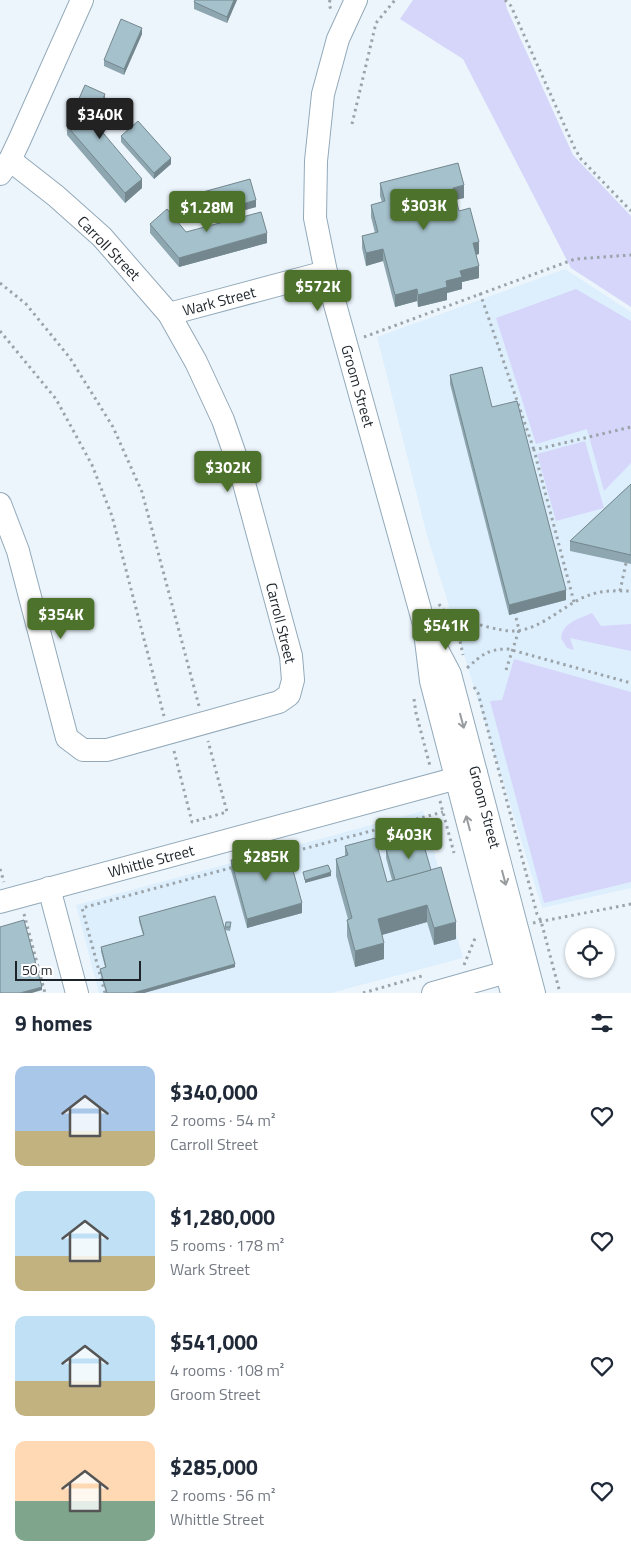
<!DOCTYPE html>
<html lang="en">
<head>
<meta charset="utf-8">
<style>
	:root { --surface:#fff; --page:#f6f6f7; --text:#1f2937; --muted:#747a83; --accent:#4d722b }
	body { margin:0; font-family:"Titillium Web",sans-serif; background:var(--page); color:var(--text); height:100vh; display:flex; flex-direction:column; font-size:19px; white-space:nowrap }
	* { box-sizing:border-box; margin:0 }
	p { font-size:16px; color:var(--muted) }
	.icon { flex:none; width:28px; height:28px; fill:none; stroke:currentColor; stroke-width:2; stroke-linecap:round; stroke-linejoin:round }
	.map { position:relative; height:993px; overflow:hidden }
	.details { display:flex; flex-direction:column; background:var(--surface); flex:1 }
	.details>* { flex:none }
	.controls { position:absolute; left:565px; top:928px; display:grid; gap:10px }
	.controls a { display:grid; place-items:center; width:50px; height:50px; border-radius:50%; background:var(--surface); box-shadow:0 1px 4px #0004; font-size:25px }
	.scale { position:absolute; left:15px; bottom:12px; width:126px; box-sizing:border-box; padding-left:5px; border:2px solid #1c242a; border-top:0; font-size:14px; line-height:18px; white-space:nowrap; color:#1c242a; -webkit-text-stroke:4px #fff; paint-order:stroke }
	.price { position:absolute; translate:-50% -42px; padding:0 11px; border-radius:5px; background:var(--accent); color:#fff; font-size:16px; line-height:32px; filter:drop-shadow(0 1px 2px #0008) }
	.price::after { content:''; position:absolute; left:50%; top:30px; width:15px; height:11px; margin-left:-8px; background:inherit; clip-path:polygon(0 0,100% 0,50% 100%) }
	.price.selected { background:#222; color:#fff }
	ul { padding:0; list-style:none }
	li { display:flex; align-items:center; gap:15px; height:125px; padding:0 15px }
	li span { display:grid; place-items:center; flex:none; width:140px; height:100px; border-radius:10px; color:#555 }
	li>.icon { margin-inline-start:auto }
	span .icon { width:60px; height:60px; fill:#fffc; stroke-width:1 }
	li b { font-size:21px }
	h2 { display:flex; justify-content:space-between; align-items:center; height:60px; padding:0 15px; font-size:21px }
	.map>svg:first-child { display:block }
	.built { fill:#ddeffd }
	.green { fill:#d5d6fa }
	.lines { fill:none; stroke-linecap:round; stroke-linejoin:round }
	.minor-casing { stroke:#93a9b9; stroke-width:24 }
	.path { stroke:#9ba4aa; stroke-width:3; stroke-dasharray:2.5 4; stroke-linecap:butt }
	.minor { stroke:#fff; stroke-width:22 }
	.wall { fill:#8ea6af }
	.shaded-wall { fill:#74878e }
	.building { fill:#a5c1cb; stroke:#74878e }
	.oneway { stroke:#999c9f }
	.labels { text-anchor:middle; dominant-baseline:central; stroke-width:4; stroke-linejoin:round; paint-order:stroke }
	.street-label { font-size:15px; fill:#1c242a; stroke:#fff }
</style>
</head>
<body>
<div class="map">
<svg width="631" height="993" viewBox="0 0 631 993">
	<rect width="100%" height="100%" fill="#ecf5fc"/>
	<g class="built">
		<polygon points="565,269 631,312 631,888 542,908 427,535 377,337"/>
		<polygon points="423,811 463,958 331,993 99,993 76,905"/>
	</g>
	<g class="green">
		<polygon points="413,0 505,0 507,9 573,155 631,216 631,307 571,268 463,59 400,19"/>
		<polygon points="576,289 631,321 631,463 604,491 587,429 536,444 496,318"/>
		<polygon points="585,441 604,508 556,521 537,454"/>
		<path d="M592,613L601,626L631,624V651L570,638L574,650L567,648L561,638C563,622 579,619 592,613Z"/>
		<polygon points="514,659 631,692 631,882 544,903 490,701 502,700"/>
	</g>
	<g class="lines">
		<defs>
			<g id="minor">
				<polyline points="356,0 338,39 323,94 316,161 315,218 326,272 424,624 431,681 512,993"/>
				<polyline points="0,174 10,160 19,141 82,0"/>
				<polyline points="169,314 326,272"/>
				<polyline points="0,504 18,551 67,738 83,750 107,750 279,702 289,695 293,680 291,656 241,472 223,420 196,362 169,314 102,237 56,196 10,160"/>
				<polyline points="430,636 450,674 534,993"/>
				<polyline points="49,888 77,993"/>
				<polyline points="0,902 476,773"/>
				<polyline points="433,993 507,972 521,975"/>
			</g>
		</defs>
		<use href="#minor" class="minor-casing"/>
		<g class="path">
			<polyline points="330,0 329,4 331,10"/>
			<polyline points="505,0 511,6 575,149 581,159 631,211"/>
			<polyline points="352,124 376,23 395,0"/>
			<polyline points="0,283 26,304 70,358 113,427 142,492 199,706"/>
			<polyline points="480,293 534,450"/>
			<polyline points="0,331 56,399 92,465 112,516 164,716"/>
			<polyline points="364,337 575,259 631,255"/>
			<polyline points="620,591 626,563"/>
			<polyline points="574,602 534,450 631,427"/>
			<polyline points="439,604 442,609 455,618 463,655"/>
			<path d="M455,618C471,622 500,632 516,631C546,628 567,600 596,593C607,590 620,591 631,591"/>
			<path d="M467,668C482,655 487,649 508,649L631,683"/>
			<polyline points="506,670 519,630 515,613"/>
			<polyline points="474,687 478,693 537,914 541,921 560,993"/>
			<polyline points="414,699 416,713 430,766"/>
			<polyline points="174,751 192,822 227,812 208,741"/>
			<polyline points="440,801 454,853"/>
			<polyline points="284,854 443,812"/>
			<polyline points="0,869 4,882"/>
			<polyline points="24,914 45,993"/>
			<polyline points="533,923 631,904"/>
			<polyline points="464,965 476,936"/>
			<polyline points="105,993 82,908 234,867"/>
			<polyline points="363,993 422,976"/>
		</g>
		<use href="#minor" class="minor"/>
	</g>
	<g class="wall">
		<polygon points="237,0 227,23 194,9 194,2"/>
		<polygon points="142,34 124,75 104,66 104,60"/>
		<polygon points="105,103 96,125 142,188 125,203 67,135 67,126"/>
		<polygon points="121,136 171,164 154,179 121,142"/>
		<polygon points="380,183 464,198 456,200 459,211 479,254 476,255 479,278 462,282 462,289 447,293 447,300 418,307 417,301 395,307 383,261 366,266 362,248 362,236 375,233 371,217 371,205 382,202 380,196"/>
		<polygon points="203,192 256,207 209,220 203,199"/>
		<polygon points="150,224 186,232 267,243 179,267 150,233"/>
		<polygon points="450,375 492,407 566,600 509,615 450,384"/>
		<polygon points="631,484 631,564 570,551 570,541"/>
		<polygon points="345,846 387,882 392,880 386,858 386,849 431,870 456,939 434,945 427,922 382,935 384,959 355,967 347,936 347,920 348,919 336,876 336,859 345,856"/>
		<polygon points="231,860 302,913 247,928 231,870"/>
		<polygon points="139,917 225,930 225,927 231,926 230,931 225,930 235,967 144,993 106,993 100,972 100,969 105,967 101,951 101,947 143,935 139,921"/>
	</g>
	<g class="shaded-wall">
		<polygon points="234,0 237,0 227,23 227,17"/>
		<polygon points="142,28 142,34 124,75 124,69"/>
		<polygon points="105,94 105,103 93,131 93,121"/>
		<polygon points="171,158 171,164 154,179 154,173"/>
		<polygon points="142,179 142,188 125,203 125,193"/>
		<polygon points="464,185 464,198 453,200 453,188"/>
		<polygon points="256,200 256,207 209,220 209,214"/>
		<polygon points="267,233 267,243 179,267 179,258"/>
		<polygon points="479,242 479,254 473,255 473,243"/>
		<polygon points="383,249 383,261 366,266 366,253"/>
		<polygon points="479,266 479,278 462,282 462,289 447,293 447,300 418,307 418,295 446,281 460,271"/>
		<polygon points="417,289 417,301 395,307 395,295"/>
		<polygon points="566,590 566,600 509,615 509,605"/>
		<polygon points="331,872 331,876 305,883 305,880"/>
		<polygon points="302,903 302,913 247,928 247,919"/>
		<polygon points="427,905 427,922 378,936 378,919"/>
		<polygon points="456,922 456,939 434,945 434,928"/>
		<polygon points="384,943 384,959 355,967 355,951"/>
		<polygon points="235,964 235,967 144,993 133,993"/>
		<polygon points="42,987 42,990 32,993 20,993"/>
	</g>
	<g class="building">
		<polygon points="195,0 234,0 227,17 194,2"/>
		<polygon points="121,19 142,28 124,69 104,60"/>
		<polygon points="85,85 105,94 93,121 142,179 125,193 67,126"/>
		<polygon points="138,121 171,158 154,173 121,136"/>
		<polygon points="458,163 464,185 453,188 459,211 470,208 479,242 473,243 479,266 460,271 462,277 446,281 447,287 418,295 417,289 395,295 383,249 366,253 362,236 378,232 371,205 385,201 380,183"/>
		<polygon points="250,179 256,200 209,214 203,192"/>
		<polygon points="167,209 186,232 261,212 267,233 179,258 150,224"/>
		<polygon points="482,367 492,407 517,401 566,590 509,605 450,375"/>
		<polygon points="631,484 631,555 570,541"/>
		<polygon points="375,838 387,882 441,867 456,922 434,928 427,905 378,919 384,943 355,951 347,920 352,918 336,859 348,855 345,846"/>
		<polygon points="422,839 431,870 395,880 386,849"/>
		<polygon points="286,845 302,903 247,919 231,860"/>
		<polygon points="328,865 331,872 305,880 303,872"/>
		<polygon points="215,896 235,964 133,993 107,993 100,969 106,967 101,947 144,935 139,917"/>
		<polygon points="24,920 42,987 20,993 0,993 0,927"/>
		<polygon points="226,922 231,922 230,927 225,927"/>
	</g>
	<defs><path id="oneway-shaft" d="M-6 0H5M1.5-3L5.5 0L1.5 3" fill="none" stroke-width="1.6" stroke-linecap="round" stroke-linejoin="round" transform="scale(1.25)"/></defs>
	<g class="oneway">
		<use href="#oneway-shaft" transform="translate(462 721) rotate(75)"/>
		<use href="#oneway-shaft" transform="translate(468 823) rotate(-105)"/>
		<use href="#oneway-shaft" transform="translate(504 878) rotate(75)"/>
	</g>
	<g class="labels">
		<g class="street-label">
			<text transform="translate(109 248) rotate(46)">Carroll Street</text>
			<text transform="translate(219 301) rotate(-15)">Wark Street</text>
			<text transform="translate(358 386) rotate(74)">Groom Street</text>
			<text transform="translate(281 623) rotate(76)">Carroll Street</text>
			<text transform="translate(485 807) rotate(75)">Groom Street</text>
			<text transform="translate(151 861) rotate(-15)">Whittle Street</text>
		</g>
	</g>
</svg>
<div class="controls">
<a><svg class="icon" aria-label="locate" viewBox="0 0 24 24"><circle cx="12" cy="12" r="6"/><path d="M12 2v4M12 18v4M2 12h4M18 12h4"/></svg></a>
</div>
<div class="scale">50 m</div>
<b class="price selected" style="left:100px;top:140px">$340K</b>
<b class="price" style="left:424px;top:231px">$303K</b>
<b class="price" style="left:207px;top:233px">$1.28M</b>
<b class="price" style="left:318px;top:312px">$572K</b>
<b class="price" style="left:228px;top:493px">$302K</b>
<b class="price" style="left:61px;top:640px">$354K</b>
<b class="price" style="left:446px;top:651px">$541K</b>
<b class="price" style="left:409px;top:860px">$403K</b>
<b class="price" style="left:266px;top:882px">$285K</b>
</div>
<section class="details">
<h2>9 homes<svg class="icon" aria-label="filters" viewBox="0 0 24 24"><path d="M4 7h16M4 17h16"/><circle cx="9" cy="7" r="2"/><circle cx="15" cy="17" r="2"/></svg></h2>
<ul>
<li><span style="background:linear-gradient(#a9c7e8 65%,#c2b280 0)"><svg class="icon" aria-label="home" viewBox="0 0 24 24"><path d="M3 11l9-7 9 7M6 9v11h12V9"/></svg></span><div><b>$340,000</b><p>2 rooms · 54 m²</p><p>Carroll Street</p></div><svg class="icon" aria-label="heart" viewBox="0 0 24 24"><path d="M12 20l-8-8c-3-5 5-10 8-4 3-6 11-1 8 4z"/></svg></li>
<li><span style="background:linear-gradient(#bfe0f5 65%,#c2b280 0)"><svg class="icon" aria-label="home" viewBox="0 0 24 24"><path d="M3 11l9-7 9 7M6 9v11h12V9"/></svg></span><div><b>$1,280,000</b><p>5 rooms · 178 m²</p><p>Wark Street</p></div><svg class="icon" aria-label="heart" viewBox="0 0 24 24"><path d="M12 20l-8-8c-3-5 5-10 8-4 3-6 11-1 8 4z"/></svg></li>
<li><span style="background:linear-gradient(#bfe0f5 65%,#c2b280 0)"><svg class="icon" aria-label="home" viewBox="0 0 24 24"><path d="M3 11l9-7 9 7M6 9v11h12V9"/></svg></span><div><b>$541,000</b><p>4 rooms · 108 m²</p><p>Groom Street</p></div><svg class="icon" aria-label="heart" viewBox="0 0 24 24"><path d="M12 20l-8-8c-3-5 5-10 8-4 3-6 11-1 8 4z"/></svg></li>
<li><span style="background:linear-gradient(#ffd9b3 60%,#7fa58c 0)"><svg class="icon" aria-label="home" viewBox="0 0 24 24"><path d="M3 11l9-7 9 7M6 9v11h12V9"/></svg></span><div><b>$285,000</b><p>2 rooms · 56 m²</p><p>Whittle Street</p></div><svg class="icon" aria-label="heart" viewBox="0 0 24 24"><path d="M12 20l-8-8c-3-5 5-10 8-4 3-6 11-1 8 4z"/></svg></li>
</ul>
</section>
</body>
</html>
